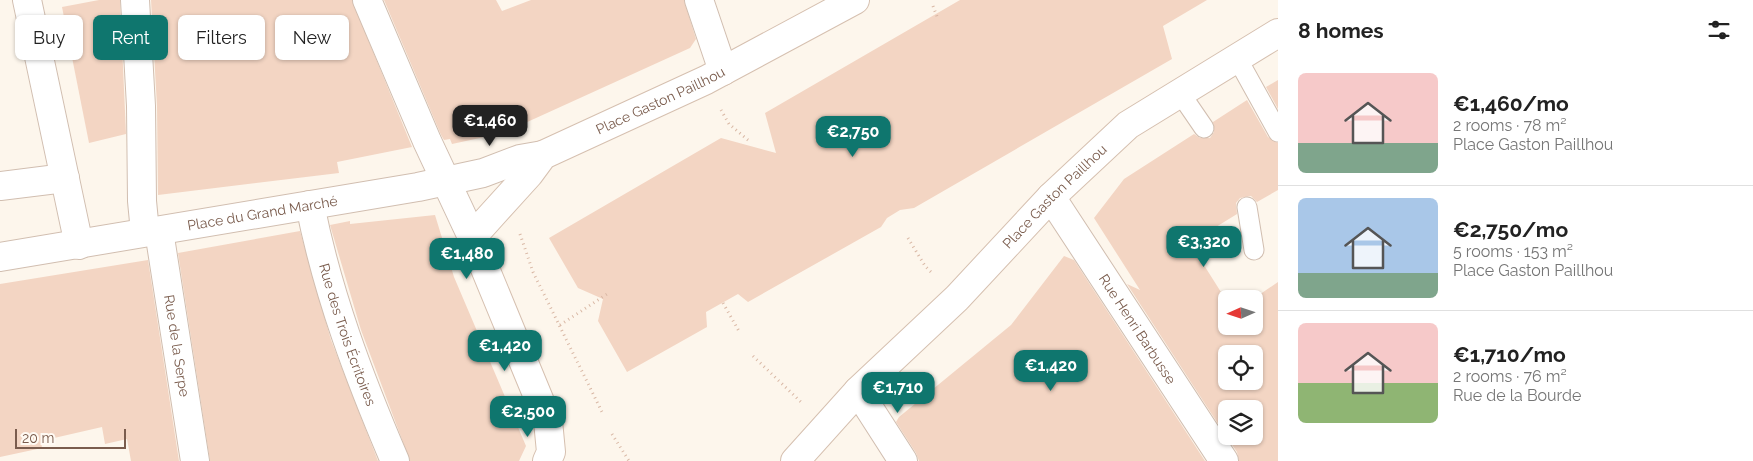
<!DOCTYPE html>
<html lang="en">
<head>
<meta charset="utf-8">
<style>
	:root { --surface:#fff; --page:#f6f6f6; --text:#222; --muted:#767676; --line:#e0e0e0; --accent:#0f766e }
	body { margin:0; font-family:Raleway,sans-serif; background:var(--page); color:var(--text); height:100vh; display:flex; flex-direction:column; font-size:19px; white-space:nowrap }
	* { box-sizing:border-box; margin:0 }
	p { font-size:16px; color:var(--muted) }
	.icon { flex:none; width:28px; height:28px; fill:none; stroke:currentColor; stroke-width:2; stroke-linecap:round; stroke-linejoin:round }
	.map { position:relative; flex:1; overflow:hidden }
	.details { display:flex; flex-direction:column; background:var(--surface); width:475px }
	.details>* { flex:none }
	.hud { position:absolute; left:15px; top:15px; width:475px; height:45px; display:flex; gap:10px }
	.needle { width:32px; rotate:267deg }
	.fabs { position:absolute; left:1218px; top:290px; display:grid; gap:10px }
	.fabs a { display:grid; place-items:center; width:45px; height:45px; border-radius:8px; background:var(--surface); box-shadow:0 1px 4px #0004; font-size:25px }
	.scale { position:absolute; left:15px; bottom:12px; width:111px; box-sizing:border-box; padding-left:5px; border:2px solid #7a5c4d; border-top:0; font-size:14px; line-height:18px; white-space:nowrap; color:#7a5c4d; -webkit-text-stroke:4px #fffaf3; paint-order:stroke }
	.price { position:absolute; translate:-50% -42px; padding:0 11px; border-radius:10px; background:var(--accent); color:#fff; font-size:16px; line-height:32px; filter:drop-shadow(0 1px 2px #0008) }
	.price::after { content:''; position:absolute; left:50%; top:30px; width:15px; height:11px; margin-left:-8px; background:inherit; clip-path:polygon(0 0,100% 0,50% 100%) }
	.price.active { background:#222; color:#fff }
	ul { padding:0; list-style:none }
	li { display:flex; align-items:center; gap:15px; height:125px; padding:0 20px }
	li+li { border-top:1px solid var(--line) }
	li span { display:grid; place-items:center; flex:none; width:140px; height:100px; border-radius:8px; color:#555 }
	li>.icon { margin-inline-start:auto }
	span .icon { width:60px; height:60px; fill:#fffc; stroke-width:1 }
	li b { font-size:21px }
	h2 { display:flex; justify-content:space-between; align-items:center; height:60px; padding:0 20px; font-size:21px }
	.chip { padding:0 18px; border-radius:8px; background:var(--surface); box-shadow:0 1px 4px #0004; font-size:18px; line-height:45px }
	.chip.active { background:var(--accent); color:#fff }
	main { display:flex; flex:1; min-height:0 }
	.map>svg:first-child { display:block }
	.building { fill:#f3d5c3; fill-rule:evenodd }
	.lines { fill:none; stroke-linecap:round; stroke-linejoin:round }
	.lane-casing { stroke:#d1beb0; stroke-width:21 }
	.street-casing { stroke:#d1beb0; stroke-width:30 }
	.secondary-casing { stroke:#d6c0b0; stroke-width:30 }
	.path { stroke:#d9b8a5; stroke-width:3; stroke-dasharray:1 4; stroke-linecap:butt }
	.lane { stroke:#fff; stroke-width:19 }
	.street { stroke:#fff; stroke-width:28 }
	.secondary { stroke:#fff; stroke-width:28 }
	.labels { text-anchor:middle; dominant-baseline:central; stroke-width:5; stroke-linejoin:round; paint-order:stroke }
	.street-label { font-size:14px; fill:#7a5c4d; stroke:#fffaf3 }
</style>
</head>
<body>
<main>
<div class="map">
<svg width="1278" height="461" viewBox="0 0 1278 461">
	<rect width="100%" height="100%" fill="#fdf6ec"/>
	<g class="building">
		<polygon points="99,0 120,0 126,134 89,143 62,7"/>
		<polygon points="151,0 352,0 412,147 337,162 339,173 158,195 157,106"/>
		<polygon points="384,0 496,0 502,11 531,0 684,0 696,39 690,48 503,133 452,144 450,139 444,140 441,135"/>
		<polygon points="960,0 1207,0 1163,26 1172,59 914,208 900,210 887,218 881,227 748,302 738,294 706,312 707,327 627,372 598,321 603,299 578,288 549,238 721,138 776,153 765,113"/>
		<polygon points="1278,80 1278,109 1266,87"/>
		<path d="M1247,100L1268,137L1278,143V190L1257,202L1251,196L1240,198L1236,203L1237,214L1190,243L1226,300V326H1254L1253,299L1278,282V461H1239L1237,452L1226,436H1254V409H1226V436L1127,284L1140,290L1094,218L1124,179L1194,134L1200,138H1210L1214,132L1213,122ZM1226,354H1254V381H1226Z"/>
		<polygon points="435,215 454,277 526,446 519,461 410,461 361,330 330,225 350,221 350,224"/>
		<polygon points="300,231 331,340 378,461 210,461 178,253"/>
		<polygon points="1064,256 1074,260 1205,461 919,461 916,453 896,422 899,417 1011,325"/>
		<polygon points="148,260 179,461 131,461 127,439 105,444 102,427 41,441 42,448 0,457 0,284"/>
	</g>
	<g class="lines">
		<defs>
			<g id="lane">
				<polyline points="1237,58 1278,132"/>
				<polyline points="1180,93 1204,128"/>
				<polyline points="1247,207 1254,250"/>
			</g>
			<g id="street">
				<polyline points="27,0 79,245"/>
				<polyline points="135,0 141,106 142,201 145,232"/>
				<polyline points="367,0 427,141 472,237"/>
				<polyline points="699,0 723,71"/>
				<polyline points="0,186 65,178"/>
				<path id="s1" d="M1051,197L1224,461"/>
				<path id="s2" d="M310,205C328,295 359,377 395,461"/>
				<path id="s3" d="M159,231L195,461"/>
				<path id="s4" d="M0,257L418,187L483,173L520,159L543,155"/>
				<polyline points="858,391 903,461"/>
			</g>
			<g id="secondary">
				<path id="s5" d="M547,461L551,452L548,421L472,237L529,174L543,155L706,80L855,0"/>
				<path id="s6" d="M795,461L858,391L957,298L1051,197L1128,125L1278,33"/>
			</g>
		</defs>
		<use href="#lane" class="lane-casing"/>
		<use href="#street" class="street-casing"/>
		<use href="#secondary" class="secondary-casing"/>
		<g class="path">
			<polyline points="933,6 938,19"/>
			<polyline points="721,110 729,124 748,140"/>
			<polyline points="520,234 533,272 602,412"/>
			<polyline points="908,238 925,266 933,274"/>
			<polyline points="723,303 740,333"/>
			<polyline points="560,325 607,294"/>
			<polyline points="753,356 802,403"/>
			<polyline points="612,434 629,461"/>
		</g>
		<use href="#lane" class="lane"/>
		<use href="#street" class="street"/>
		<use href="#secondary" class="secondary"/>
	</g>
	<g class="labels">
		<g class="street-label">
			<text stroke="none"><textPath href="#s5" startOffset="478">Place Gaston Paillhou</textPath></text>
			<text stroke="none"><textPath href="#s6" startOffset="371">Place Gaston Paillhou</textPath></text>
			<text stroke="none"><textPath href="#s4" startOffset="266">Place du Grand Marché</textPath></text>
			<text stroke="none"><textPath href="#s1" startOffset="158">Rue Henri Barbusse</textPath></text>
			<text stroke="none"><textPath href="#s2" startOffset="135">Rue des Trois Écritoires</textPath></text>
			<text stroke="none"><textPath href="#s3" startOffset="116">Rue de la Serpe</textPath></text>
		</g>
	</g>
</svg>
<div class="fabs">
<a><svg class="needle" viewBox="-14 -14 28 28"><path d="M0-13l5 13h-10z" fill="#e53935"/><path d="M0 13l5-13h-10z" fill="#767676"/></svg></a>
<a><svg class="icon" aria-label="locate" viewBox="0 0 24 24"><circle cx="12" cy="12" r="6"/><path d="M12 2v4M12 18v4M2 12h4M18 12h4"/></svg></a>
<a><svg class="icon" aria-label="layers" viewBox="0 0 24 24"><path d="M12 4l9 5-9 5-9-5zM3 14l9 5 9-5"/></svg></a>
</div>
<div class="scale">20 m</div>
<b class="price active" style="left:490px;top:147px">€1,460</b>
<b class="price" style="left:853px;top:158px">€2,750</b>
<b class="price" style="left:1204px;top:268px">€3,320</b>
<b class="price" style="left:467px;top:280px">€1,480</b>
<b class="price" style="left:505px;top:372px">€1,420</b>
<b class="price" style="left:1051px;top:392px">€1,420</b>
<b class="price" style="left:898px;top:414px">€1,710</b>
<b class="price" style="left:528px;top:438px">€2,500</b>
<div class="hud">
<a class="chip">Buy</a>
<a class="chip active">Rent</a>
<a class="chip">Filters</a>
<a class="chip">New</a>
</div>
</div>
<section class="details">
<h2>8 homes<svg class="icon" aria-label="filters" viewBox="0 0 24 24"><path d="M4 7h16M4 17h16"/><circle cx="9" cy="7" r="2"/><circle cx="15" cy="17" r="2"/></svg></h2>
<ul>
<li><span style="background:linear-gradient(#f6c9c9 70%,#7fa58c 0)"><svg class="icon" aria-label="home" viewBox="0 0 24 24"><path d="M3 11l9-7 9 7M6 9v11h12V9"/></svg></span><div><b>€1,460/mo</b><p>2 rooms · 78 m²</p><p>Place Gaston Paillhou</p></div></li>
<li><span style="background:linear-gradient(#a9c7e8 75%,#7fa58c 0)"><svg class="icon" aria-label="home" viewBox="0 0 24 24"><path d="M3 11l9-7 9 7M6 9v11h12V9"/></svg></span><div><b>€2,750/mo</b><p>5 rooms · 153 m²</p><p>Place Gaston Paillhou</p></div></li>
<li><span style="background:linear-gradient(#f6c9c9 60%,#8fb573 0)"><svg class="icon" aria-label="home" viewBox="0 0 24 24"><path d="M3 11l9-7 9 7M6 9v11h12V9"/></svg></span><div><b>€1,710/mo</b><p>2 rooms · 76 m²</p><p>Rue de la Bourde</p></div></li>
</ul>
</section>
</main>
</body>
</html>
